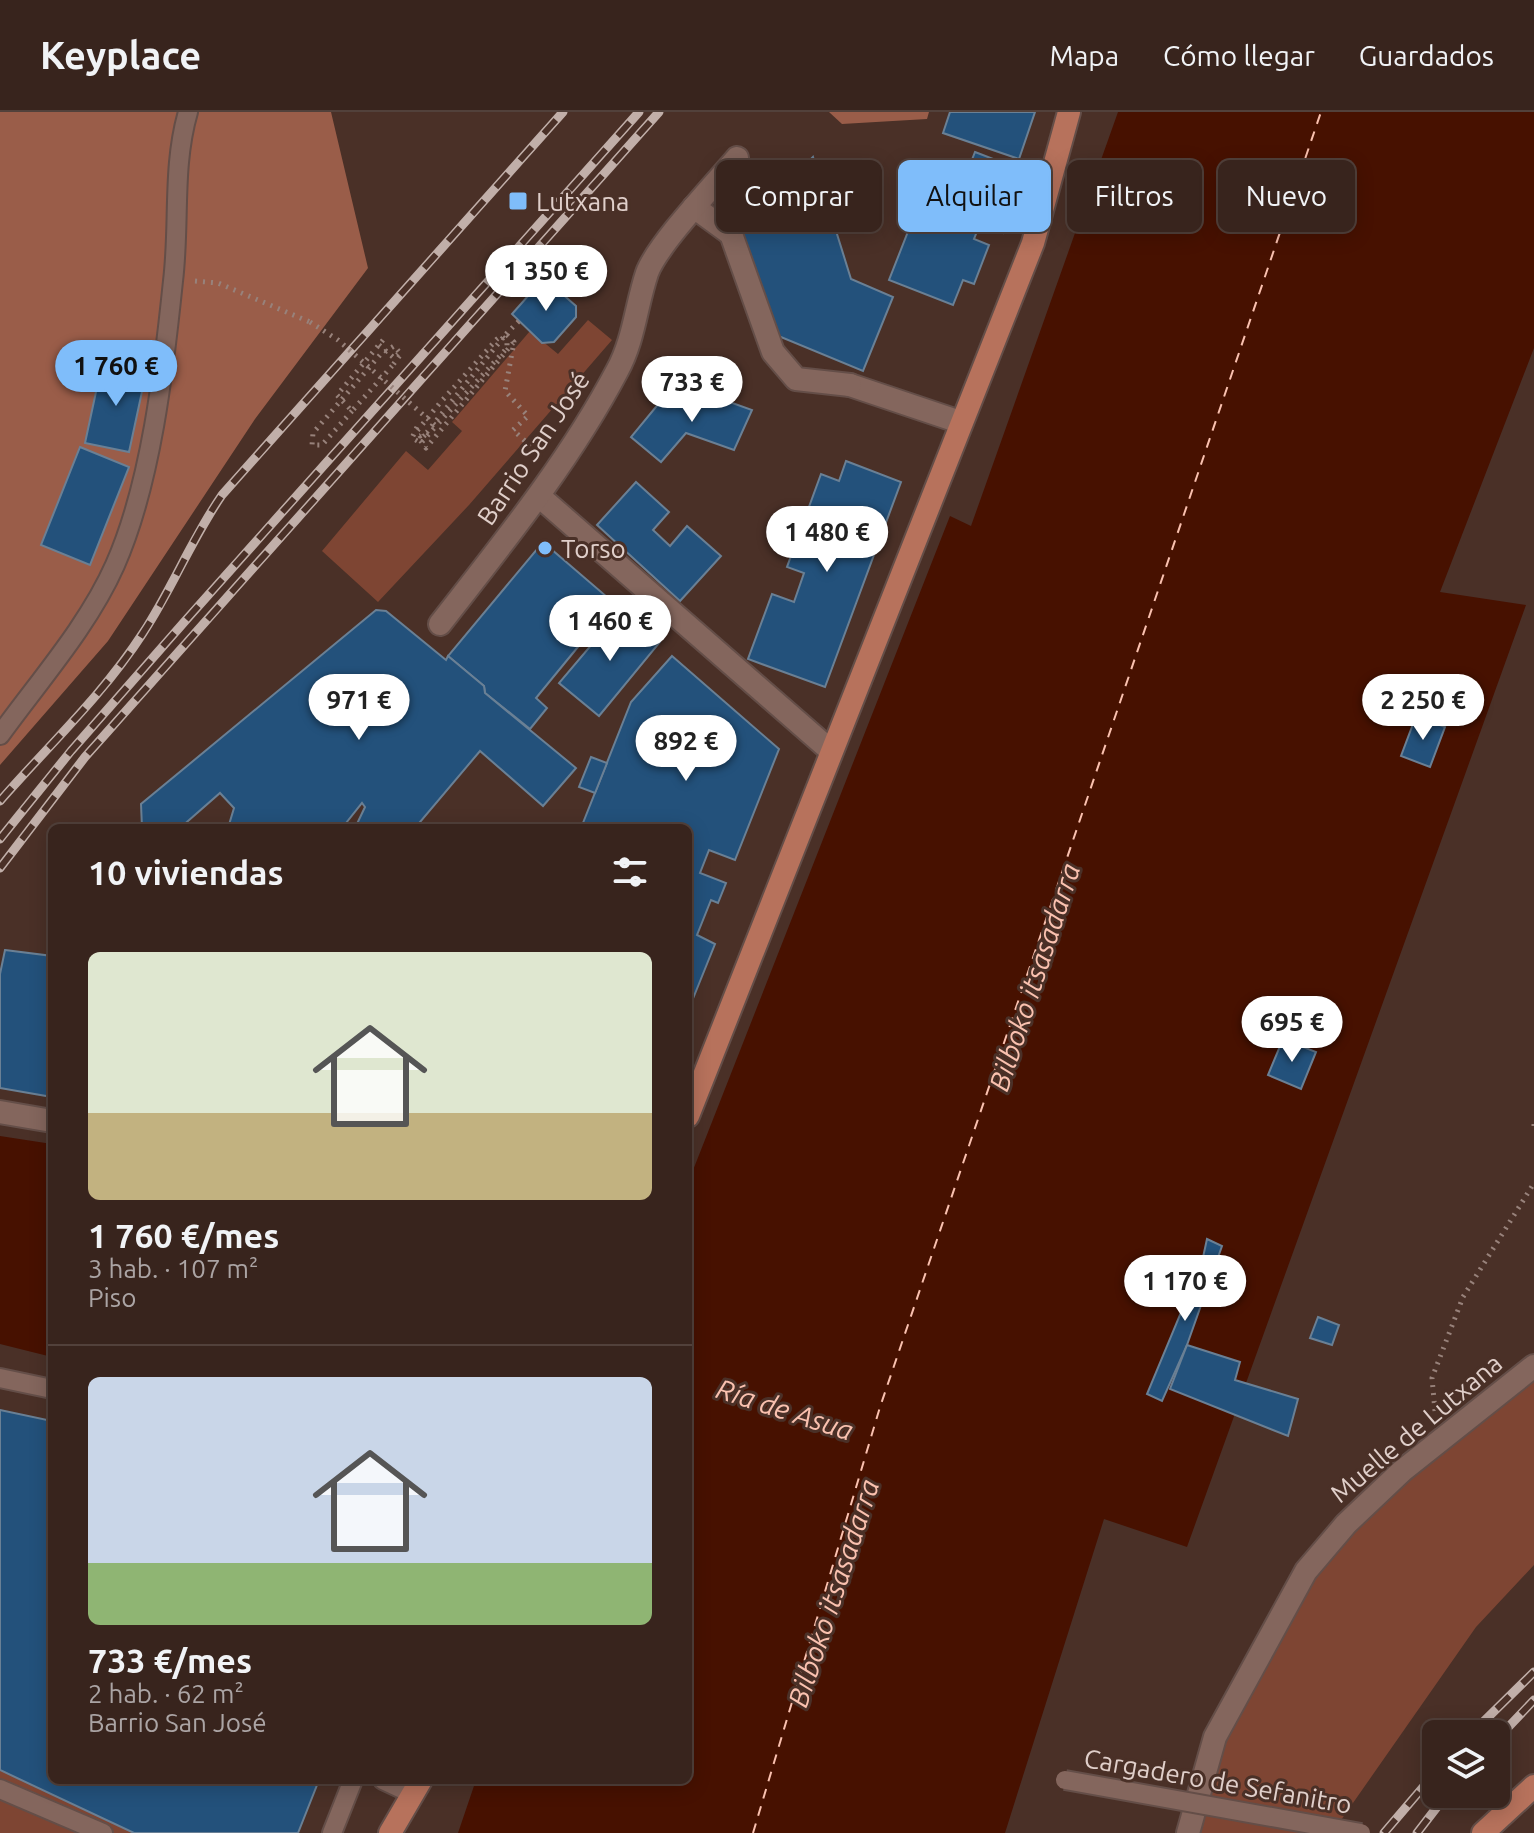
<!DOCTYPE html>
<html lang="es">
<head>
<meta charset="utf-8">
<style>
	:root { --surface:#38241d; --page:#3f2c26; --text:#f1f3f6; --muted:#aba4a4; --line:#52413b; --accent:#7fbdfa }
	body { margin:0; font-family:Ubuntu,sans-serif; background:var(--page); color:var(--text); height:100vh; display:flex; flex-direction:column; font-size:30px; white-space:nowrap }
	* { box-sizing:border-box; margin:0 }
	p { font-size:26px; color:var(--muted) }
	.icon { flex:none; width:44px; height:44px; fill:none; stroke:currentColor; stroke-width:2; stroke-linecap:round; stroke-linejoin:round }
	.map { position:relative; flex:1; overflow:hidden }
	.side { position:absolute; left:48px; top:712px; width:644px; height:960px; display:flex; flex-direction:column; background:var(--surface); border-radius:12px; box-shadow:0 4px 20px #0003,0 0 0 2px var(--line) }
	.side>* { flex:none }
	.top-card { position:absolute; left:716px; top:48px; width:698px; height:72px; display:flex; gap:16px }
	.fabs { position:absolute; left:1422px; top:1608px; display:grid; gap:16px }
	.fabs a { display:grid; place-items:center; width:88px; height:88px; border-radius:12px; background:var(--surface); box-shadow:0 4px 20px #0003,0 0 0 2px var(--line); font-size:40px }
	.price { position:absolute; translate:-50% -68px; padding:0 18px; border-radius:28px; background:#fff; color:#222; font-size:26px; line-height:52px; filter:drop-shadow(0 2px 4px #0008) }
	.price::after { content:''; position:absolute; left:50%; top:48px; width:24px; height:18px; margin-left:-12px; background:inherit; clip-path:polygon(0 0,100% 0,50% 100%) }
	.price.selected { background:var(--accent); color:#111 }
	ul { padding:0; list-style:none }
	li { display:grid; align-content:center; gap:16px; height:424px; padding:0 40px }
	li+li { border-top:2px solid var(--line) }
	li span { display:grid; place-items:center; height:248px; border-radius:12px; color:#555 }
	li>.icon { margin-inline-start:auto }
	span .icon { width:144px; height:144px; fill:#fffc; stroke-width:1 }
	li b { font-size:34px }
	h2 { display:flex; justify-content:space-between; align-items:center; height:96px; padding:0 40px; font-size:34px }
	.chip { padding:0 28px; border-radius:12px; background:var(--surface); box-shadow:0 4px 20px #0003,0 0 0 2px var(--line); font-size:28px; line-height:72px }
	.chip.selected { background:var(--accent); color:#111 }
	header { display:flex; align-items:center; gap:48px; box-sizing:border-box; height:112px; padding:0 40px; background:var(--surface); border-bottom:2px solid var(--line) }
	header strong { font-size:38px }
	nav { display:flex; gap:44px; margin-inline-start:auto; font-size:28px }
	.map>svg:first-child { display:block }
	.green { fill:#7e4533 }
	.forest { fill:#9a5d49 }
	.water { fill:#471100 }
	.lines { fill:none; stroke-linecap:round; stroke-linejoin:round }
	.ferry { stroke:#fac1af; stroke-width:2; stroke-dasharray:10 8; stroke-linecap:butt }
	.building { fill:#23517b; stroke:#6a8095; stroke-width:2 }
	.service-casing { stroke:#644e48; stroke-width:22 }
	.pedestrian-casing { stroke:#644e48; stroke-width:26 }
	.minor-casing { stroke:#644e48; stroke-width:26 }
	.primary-casing { stroke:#644e48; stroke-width:26 }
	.path { stroke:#98827b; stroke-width:5; stroke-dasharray:2 6; stroke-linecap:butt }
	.service { stroke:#84665d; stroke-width:18 }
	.pedestrian { stroke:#84665d; stroke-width:22 }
	.minor { stroke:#84665d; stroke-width:22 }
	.primary { stroke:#b7725c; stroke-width:22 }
	.rail-casing { stroke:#c1afa9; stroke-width:9 }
	.rail { stroke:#4a3027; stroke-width:6; stroke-dasharray:18; stroke-linecap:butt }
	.service-bridge-casing { stroke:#644e48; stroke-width:22; stroke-linecap:butt }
	.path-bridge { stroke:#98827b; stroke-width:5; stroke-dasharray:2 6; stroke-linecap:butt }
	.service-bridge { stroke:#84665d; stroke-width:18 }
	.poi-dot { fill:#7fbdfa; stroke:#4a3027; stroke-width:3 }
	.labels { text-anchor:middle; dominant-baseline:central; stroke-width:6; stroke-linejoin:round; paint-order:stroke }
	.poi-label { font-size:26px; fill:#e0cfca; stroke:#4a3027; text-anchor:start }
	.street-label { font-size:26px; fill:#e0cfca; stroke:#4a3027 }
	.water-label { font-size:28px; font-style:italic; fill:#fac1af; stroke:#4a3027 }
</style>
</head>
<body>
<header>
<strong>Keyplace</strong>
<nav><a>Mapa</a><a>Cómo llegar</a><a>Guardados</a></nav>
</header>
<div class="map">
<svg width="1534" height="1721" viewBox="0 0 1534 1721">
	<rect width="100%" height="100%" fill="#4a3027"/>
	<g class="green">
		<polygon points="588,208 612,228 469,393 378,490 322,439 406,339 428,358 462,319 452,310 530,219 558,242"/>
		<polygon points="1534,1254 1534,1453 1476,1515 1332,1721 1188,1721 1215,1625 1306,1459"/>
		<polygon points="0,1658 134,1721 0,1721"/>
	</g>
	<g class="forest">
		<polygon points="0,0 331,0 368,156 255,307 108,529 0,653"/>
		<polygon points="829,0 929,0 927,7 842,12"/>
	</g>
	<g class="water">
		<polygon points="1118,0 1534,0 1534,236 1440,480 1526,493 1187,1435 1104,1407 1005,1721 458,1721 476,1668 688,1668 688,1071 950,404 971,414"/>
		<polygon points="0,1024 52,1032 52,1245 0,1232"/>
	</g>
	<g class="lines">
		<polyline class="ferry" points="753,1721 880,1295 1321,0"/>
	</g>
	<g class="building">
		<polygon points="950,0 1035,0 1019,47 943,21"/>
		<polygon points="975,40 1027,60 1003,121 980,112 974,127 989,133 974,172 963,168 953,193 889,168 920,89 951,101"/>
		<polygon points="813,45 851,167 893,185 863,259 776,223 740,120"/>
		<polygon points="544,166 576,194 576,205 554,230 542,231 512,202"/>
		<polygon points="102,252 146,261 129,340 85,331"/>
		<polygon points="699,279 752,298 734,338 686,321 661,350 631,325 665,284 674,292 681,283 695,290"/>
		<polygon points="80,335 129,355 90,453 41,433"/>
		<polygon points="846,349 901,370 825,575 748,547 772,482 794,490 804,461 787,455 821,362 839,369"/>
		<polygon points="636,370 669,400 653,418 670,434 687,414 721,444 680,489 597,413"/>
		<polygon points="538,436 551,437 614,491 536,586 547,596 530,617 485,581 484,574 448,544"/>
		<polygon points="376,498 386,499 446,548 448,544 484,574 485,581 576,656 543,694 480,639 415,716 355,716 365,695 362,691 342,716 228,716 234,696 220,681 180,716 142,716 141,692"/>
		<polygon points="621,498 660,530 599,604 559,571"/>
		<polygon points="672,544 779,637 735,748 709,738 700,761 726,771 718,791 711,788 697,823 715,832 688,899 688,716 581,716 631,590"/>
		<polygon points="1416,604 1445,615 1430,655 1401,644"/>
		<polygon points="591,645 607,651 595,681 579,675"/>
		<polygon points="5,838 52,844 52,985 0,976 0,862"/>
		<polygon points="1283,927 1316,940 1301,977 1268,963"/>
		<polygon points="1207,1127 1222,1134 1187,1233 1162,1289 1147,1282 1202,1150"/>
		<polygon points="1318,1205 1339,1213 1332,1233 1310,1226"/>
		<polygon points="1187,1233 1240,1250 1235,1268 1298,1287 1288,1324 1170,1277"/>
		<polygon points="0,1298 52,1309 52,1668 319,1668 298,1721 134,1721 0,1658"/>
	</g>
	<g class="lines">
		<defs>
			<g id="service">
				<path d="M0,623C39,569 88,514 115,453C151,372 164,257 173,169C180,112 172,55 188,0"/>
				<polyline points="0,1266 52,1277"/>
				<polyline points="383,1668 413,1682"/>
				<polyline points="0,1677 103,1721"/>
				<polyline points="332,1721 353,1668"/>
			</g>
			<polyline id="pedestrian" points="850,273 960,310"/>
			<g id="minor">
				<polyline points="694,95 731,122 773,240 796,267 850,273"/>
				<polyline points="539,384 831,639"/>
				<path d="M440,512C503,431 569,350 617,259C634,228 636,194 647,161C657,133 716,71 737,46"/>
				<polyline points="0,1000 52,1009"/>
				<polyline points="1188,1721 1215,1625 1306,1459 1346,1412 1402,1359 1534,1254"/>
			</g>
			<g id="primary">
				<polyline points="688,1004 1033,131 1069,0"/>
				<polyline points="390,1721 421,1668"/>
				<polyline points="1483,1721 1534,1674"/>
			</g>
		</defs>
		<use href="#service" class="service-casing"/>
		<use href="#pedestrian" class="pedestrian-casing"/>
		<use href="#minor" class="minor-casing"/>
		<use href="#primary" class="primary-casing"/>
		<g class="path">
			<polyline points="195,169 218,171 310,210"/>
			<polyline points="506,222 519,209"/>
			<polyline points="383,228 337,283 352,299 392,254"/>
			<polyline points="379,233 394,246 398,242"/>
			<polyline points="439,292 417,319 420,324 427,320 506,222 514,230 505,279 528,304 513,318 537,340"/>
			<polyline points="425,323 420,328 426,336 513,231"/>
			<polyline points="1534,1012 1534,1019"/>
			<polyline points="1435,1299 1432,1266 1463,1185 1534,1071"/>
		</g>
		<use href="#service" class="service"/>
		<use href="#pedestrian" class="pedestrian"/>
		<use href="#minor" class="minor"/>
		<use href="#primary" class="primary"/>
		<defs>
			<g id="rail">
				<path d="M0,689C48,634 103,583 143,521C172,477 191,428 222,383L563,0"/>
				<polyline points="0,727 71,639 186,508 639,0"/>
				<polyline points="0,756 85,645 659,0"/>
				<polyline points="1471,1622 1534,1560"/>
				<polyline points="1496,1628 1534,1588"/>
				<polyline points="1384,1721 1436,1660"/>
				<polyline points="1417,1721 1447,1682"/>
			</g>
		</defs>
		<use href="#rail" class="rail-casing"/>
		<use href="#rail" class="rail"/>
		<defs>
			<polyline id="service-bridge" points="1065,1668 1361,1721"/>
		</defs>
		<use href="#service-bridge" class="service-bridge-casing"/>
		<g class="path-bridge">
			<polyline points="310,210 338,228 436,314 507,236 507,229 501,224 497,227 439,292"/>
			<polyline points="352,299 322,333 312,333 313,321 380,243 394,234 401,242 392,254"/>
			<polyline points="417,315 412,326 421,331 436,314"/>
		</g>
		<use href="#service-bridge" class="service-bridge"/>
	</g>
	<g class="poi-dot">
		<rect x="508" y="79" width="20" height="20" rx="4"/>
		<circle cx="545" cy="436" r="8"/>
	</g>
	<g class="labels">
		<g class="poi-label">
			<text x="536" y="89">Lutxana</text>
			<text x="561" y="436">Torso</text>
		</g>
		<g class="street-label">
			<text transform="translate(533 336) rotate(-56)">Barrio San José</text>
			<text transform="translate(1416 1316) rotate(-40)">Muelle de Lutxana</text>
			<text transform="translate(1218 1669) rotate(10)">Cargadero de Sefanitro</text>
		</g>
		<g class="water-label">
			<text transform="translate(1034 865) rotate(-72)">Bilboko itsasadarra</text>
			<text transform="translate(785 1297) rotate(18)">Ría de Asua</text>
			<text transform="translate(833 1481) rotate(-72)">Bilboko itsasadarra</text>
		</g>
	</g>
</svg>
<div class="fabs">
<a><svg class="icon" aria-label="layers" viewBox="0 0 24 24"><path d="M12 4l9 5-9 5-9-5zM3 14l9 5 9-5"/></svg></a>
</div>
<b class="price" style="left:546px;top:201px">1 350 €</b>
<b class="price selected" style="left:116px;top:296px">1 760 €</b>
<b class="price" style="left:692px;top:312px">733 €</b>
<b class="price" style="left:827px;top:462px">1 480 €</b>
<b class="price" style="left:610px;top:551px">1 460 €</b>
<b class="price" style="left:359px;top:630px">971 €</b>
<b class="price" style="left:1423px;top:630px">2 250 €</b>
<b class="price" style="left:686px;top:671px">892 €</b>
<b class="price" style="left:1292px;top:952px">695 €</b>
<b class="price" style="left:1185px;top:1211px">1 170 €</b>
<div class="top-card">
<a class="chip">Comprar</a>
<a class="chip selected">Alquilar</a>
<a class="chip">Filtros</a>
<a class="chip">Nuevo</a>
</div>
<section class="side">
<h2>10 viviendas<svg class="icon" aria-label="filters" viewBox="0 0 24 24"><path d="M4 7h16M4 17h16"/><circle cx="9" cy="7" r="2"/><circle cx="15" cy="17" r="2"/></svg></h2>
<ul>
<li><span style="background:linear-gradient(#dfe7d0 65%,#c2b280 0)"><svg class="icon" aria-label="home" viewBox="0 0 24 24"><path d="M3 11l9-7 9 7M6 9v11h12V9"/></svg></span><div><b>1 760 €/mes</b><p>3 hab. · 107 m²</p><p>Piso</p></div></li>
<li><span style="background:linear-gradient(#c9d6e8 75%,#8fb573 0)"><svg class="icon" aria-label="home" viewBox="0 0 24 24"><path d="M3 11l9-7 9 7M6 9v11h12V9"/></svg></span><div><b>733 €/mes</b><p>2 hab. · 62 m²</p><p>Barrio San José</p></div></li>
</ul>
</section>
</div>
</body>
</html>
